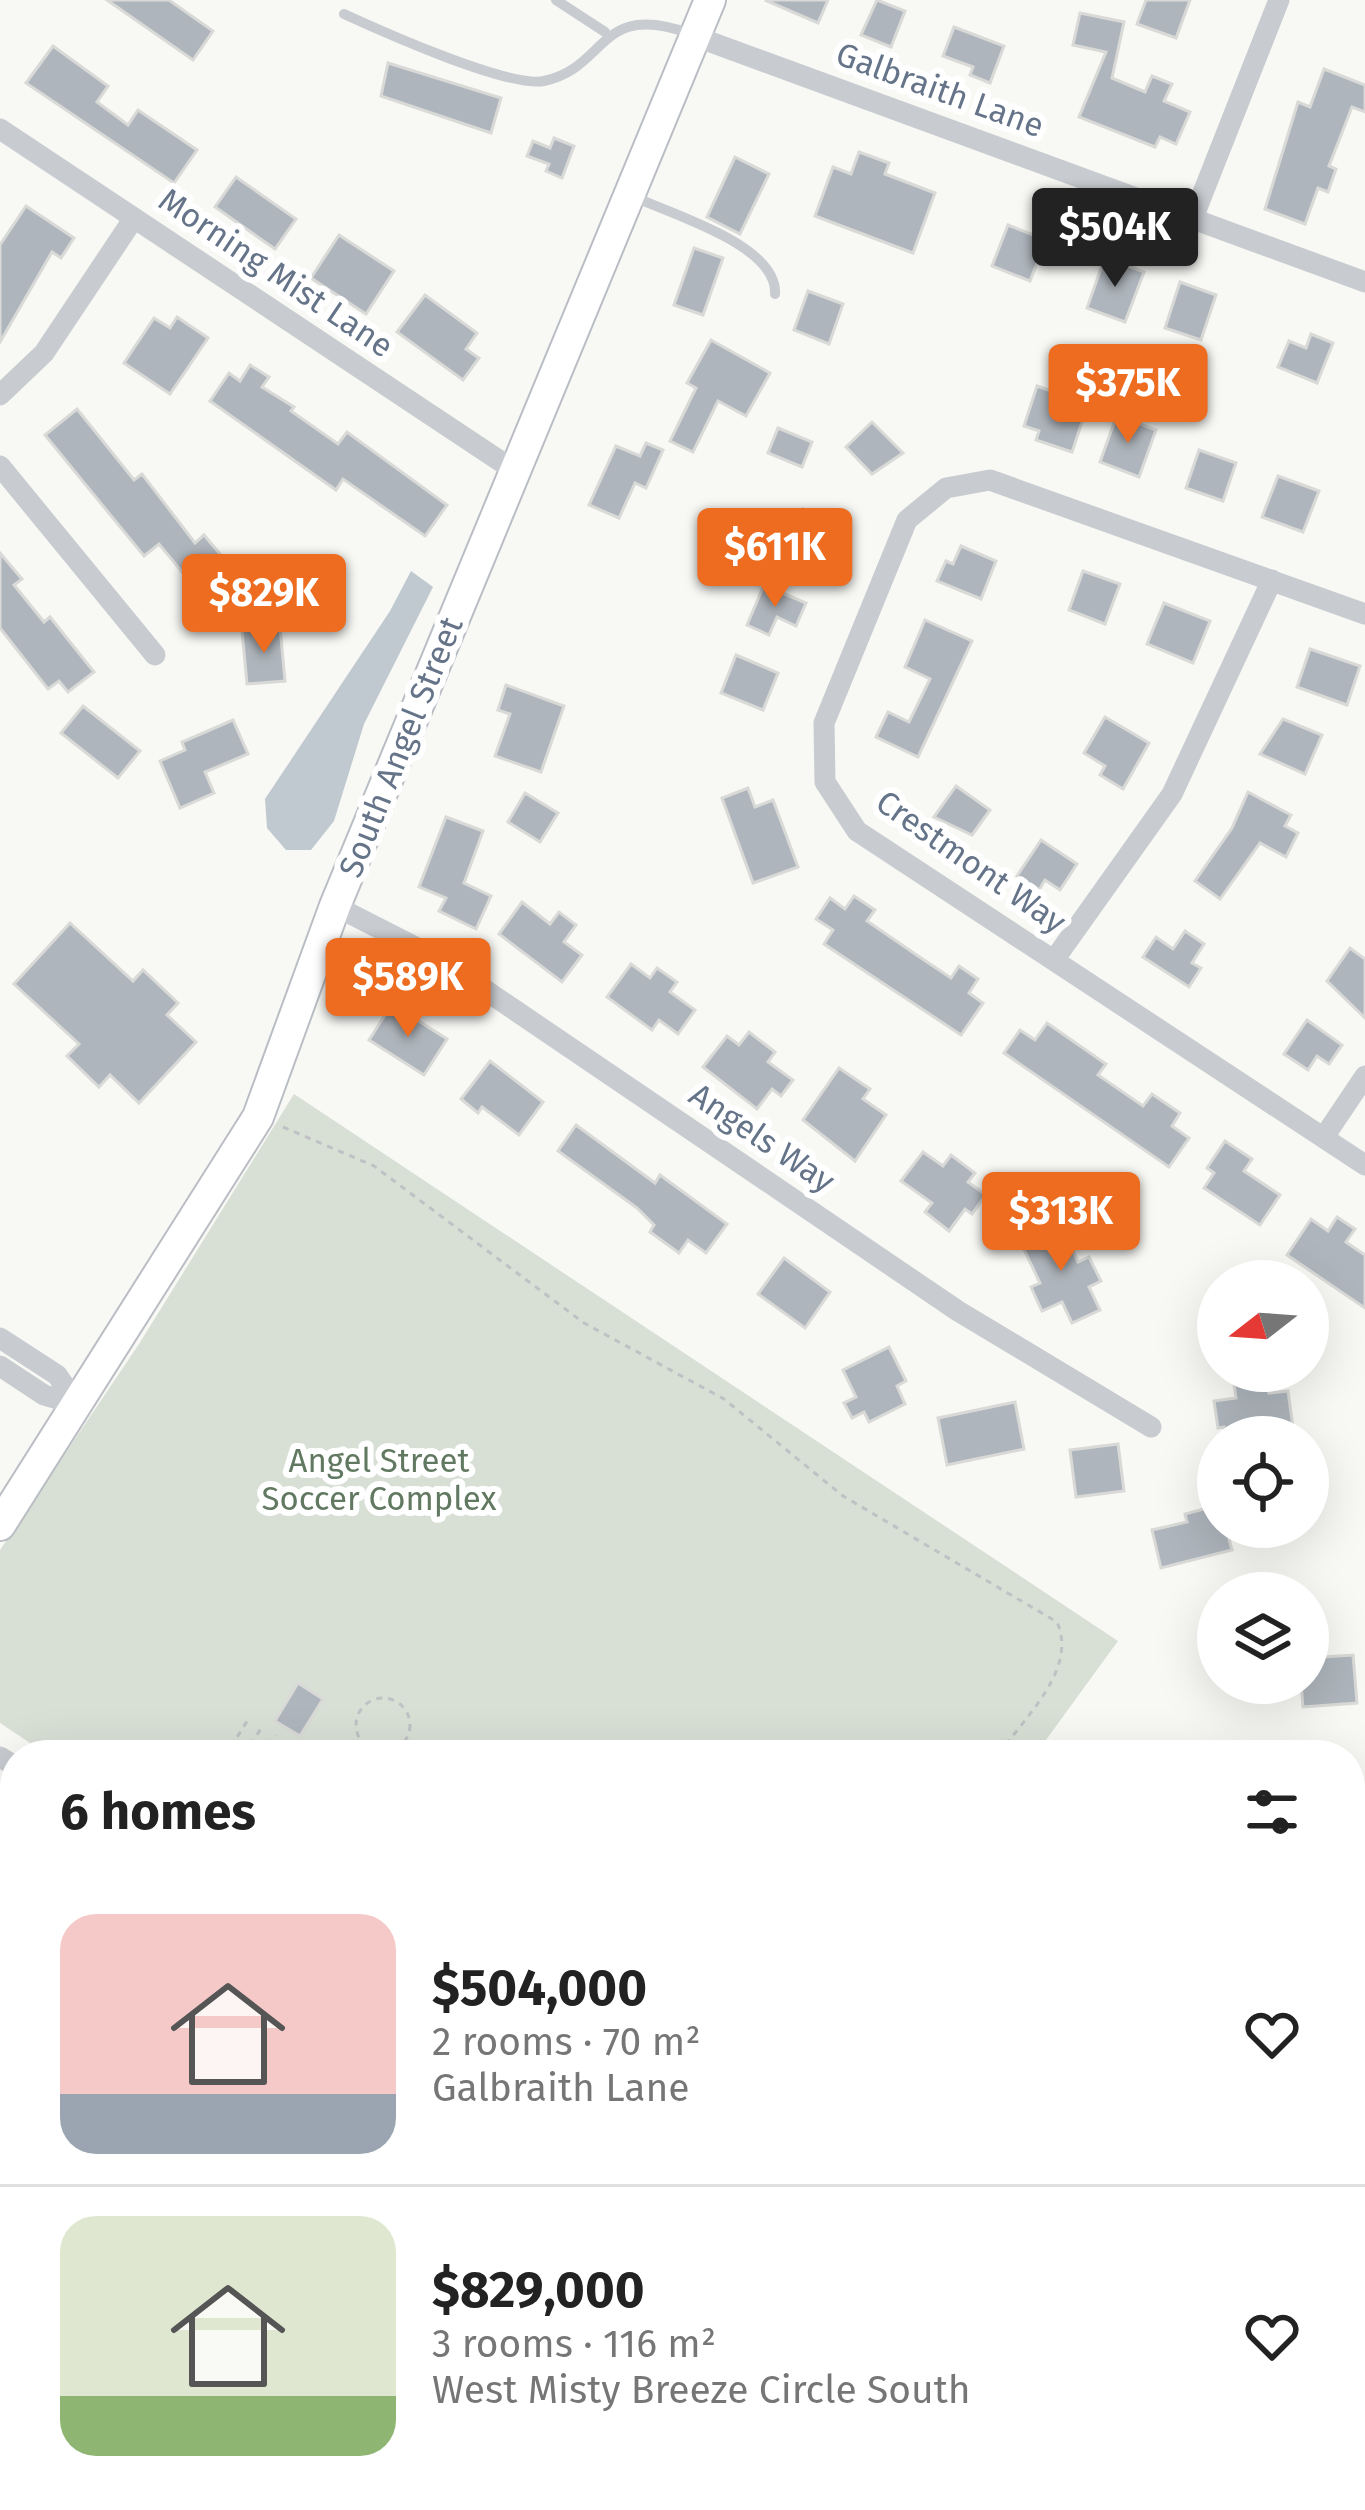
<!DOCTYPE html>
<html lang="en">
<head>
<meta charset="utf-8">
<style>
	:root { --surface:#fff; --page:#f2f2f2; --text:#222; --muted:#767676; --line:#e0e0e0; --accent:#ed6c20 }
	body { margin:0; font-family:"Fira Sans",sans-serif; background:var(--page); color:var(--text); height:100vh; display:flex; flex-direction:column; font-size:45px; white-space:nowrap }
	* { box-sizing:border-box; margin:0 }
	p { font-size:39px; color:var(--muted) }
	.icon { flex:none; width:66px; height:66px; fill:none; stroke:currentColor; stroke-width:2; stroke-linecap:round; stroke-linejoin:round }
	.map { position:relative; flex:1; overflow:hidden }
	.side { position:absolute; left:0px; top:1740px; width:1365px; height:771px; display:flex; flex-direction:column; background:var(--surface); border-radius:48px 48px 0 0; box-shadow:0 12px 48px #0002 }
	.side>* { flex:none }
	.needle { width:78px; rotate:253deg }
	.buttons { position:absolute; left:1197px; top:1260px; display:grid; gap:24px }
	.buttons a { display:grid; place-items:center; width:132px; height:132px; border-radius:50%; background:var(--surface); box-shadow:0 12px 48px #0002; font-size:60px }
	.price { position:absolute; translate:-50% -102px; padding:0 27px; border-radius:12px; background:var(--accent); color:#fff; font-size:39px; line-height:78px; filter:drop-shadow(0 3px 6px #0008) }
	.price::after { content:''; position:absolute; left:50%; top:72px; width:36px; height:27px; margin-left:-18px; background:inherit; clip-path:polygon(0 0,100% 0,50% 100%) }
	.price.active { background:#222; color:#fff }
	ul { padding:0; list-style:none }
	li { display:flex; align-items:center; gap:36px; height:300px; padding:0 60px }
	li+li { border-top:3px solid var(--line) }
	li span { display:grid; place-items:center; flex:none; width:336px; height:240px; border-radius:36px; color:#555 }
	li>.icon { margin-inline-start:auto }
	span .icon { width:144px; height:144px; fill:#fffc; stroke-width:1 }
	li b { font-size:51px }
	h2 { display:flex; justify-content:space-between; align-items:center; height:144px; padding:0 60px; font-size:51px }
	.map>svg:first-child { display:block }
	.green { fill:#d8e0d6 }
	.water { fill:#bfc9cf }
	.building { fill:#aeb5bc; stroke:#d9dad7; stroke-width:3 }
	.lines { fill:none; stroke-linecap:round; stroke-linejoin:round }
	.secondary-casing { stroke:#babec4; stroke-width:34 }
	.path { stroke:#bfc1c4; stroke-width:3; stroke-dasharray:6 6; stroke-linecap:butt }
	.lane { stroke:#c8cbcf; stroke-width:10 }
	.street { stroke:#c8cbcf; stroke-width:21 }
	.secondary { stroke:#fff; stroke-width:30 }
	.labels { text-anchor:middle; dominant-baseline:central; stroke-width:12; stroke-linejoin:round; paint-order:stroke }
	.street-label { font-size:33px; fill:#657488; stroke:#fff }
	.park-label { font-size:33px; fill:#627961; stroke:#fff }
</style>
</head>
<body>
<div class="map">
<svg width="1365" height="2510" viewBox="0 0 1365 2510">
	<rect width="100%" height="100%" fill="#f8f8f5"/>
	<polygon class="green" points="294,1094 1118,1641 1035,1755 48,1755 0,1723 0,1550 139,1344"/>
	<polygon class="water" points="411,571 433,587 364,724 334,821 311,850 286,850 267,828 265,799 390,611"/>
	<g class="building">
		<polygon points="107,0 169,0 213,31 193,60"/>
		<polygon points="765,0 828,0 818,23"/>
		<polygon points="877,0 905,11 891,47 861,35"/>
		<polygon points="1146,0 1190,0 1176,38 1137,24"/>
		<polygon points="1080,13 1124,22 1112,78 1145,92 1152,76 1172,84 1164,101 1190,112 1176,144 1160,137 1155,147 1079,117 1106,52 1073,45"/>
		<polygon points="954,27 1004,46 990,83 970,75 973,67 943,56"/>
		<polygon points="53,46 108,86 97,102 128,125 138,110 197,150 174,183 26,83"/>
		<polygon points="388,63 501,98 491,133 381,96"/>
		<polygon points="1324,69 1365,85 1365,112 1352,107 1329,166 1336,169 1328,192 1318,188 1305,224 1265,209 1298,102 1310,107"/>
		<polygon points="554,138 574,146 562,178 546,171 549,164 527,156 533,141 550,148"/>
		<polygon points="859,152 889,163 885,174 935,193 913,253 815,216 833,167 851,174"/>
		<polygon points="735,157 769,174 740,234 707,217"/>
		<polygon points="236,177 296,219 275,249 215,207"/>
		<polygon points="26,206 74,238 61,258 52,252 0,342 0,245"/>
		<polygon points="1008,225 1046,240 1030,281 992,266"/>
		<polygon points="339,235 394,271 366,314 311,278"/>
		<polygon points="694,248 723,258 703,315 674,305"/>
		<polygon points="1105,257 1144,272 1125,322 1087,308"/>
		<polygon points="1180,282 1216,295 1201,340 1165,328"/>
		<polygon points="808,291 843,304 829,344 794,330"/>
		<polygon points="425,295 477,333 466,349 479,358 463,380 397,332"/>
		<polygon points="177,317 208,338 170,394 124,363 154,318 170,328"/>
		<polygon points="1311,334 1333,343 1317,383 1278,367 1289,341 1306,348"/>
		<polygon points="711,340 770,373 746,416 718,401 693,452 670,441 696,388 687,383"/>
		<polygon points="250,365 269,377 262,387 294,407 291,411 338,444 347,432 447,505 425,536 343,479 336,490 210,401 229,373 240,381"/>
		<polygon points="1037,386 1088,404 1072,452 1036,440 1039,431 1024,426"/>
		<polygon points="77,409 134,480 142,474 195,543 204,535 248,587 216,613 159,544 144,556 45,435"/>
		<polygon points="1117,415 1156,430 1139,477 1100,462"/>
		<polygon points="872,422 903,453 872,474 846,447"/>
		<polygon points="778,428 812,442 802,467 768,453"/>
		<polygon points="646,443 663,450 646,488 635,483 619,518 589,505 616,446 640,456"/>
		<polygon points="1199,450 1236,463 1223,501 1186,488"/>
		<polygon points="1278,476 1319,491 1303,532 1262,517"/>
		<polygon points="803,509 845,526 837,547 830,544 824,560 788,546"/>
		<polygon points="961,546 996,561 981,599 937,581 946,561 953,564"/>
		<polygon points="0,553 22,579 14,585 44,622 50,617 94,672 68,692 59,681 48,689 0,628"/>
		<polygon points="1083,571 1120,584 1105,624 1069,610"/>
		<polygon points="764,585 806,603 796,626 777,617 769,635 747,625"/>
		<polygon points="1164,603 1210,621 1193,663 1147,644"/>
		<polygon points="925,620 972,641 918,757 876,737 888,712 909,722 930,679 905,667"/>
		<polygon points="280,627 285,681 247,684 242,631"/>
		<polygon points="1310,649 1360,666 1347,705 1297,687"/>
		<polygon points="736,655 778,673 763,710 721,693"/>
		<polygon points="506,685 564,706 541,772 495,756 510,714 498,710"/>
		<polygon points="83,706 140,751 118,778 61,733"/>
		<polygon points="1105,717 1149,743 1123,789 1100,775 1105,766 1084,753"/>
		<polygon points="1283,719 1322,735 1305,774 1260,754"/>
		<polygon points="233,720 248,754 205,772 214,793 180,808 160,761 185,750 182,742"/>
		<polygon points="956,786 990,810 972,835 934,817"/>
		<polygon points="748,788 755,807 773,800 798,867 753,883 722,798"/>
		<polygon points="1248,792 1291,815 1285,826 1298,833 1286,857 1260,843 1220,899 1195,881 1232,828"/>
		<polygon points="525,793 558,813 540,842 508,822"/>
		<polygon points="446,817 483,831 464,883 491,896 476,929 439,911 446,898 419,887"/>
		<polygon points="1041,840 1077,864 1060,890 1045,880 1039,890 1017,876"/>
		<polygon points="854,896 875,910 867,921 918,956 951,978 959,966 978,979 969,993 983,1003 961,1035 824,944 833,930 816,919 830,898 845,909"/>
		<polygon points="522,902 550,924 559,912 576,925 564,942 582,955 562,982 499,934"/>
		<polygon points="70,923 133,981 143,970 178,1003 167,1015 196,1042 139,1103 110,1075 99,1087 67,1056 79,1044 14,984"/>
		<polygon points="1185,931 1204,944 1192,963 1201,968 1189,987 1143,957 1156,937 1173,949"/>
		<polygon points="1350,948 1365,959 1365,1018 1327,981"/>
		<polygon points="631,964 650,978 657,968 677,982 670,992 695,1010 678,1034 659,1020 652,1030 607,997"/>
		<polygon points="392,1004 447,1039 424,1075 369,1040"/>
		<polygon points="1307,1020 1342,1045 1329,1064 1317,1056 1308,1070 1284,1054"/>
		<polygon points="1047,1023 1106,1064 1098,1075 1143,1106 1152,1094 1180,1113 1172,1126 1189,1138 1169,1167 1004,1053 1020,1030 1035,1040"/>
		<polygon points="749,1032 775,1052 768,1062 793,1080 781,1096 772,1089 757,1109 703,1067 727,1036 739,1045"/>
		<polygon points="490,1061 543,1102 519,1135 482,1107 478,1113 461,1099"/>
		<polygon points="839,1068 870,1089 863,1099 886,1115 855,1161 803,1120"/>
		<polygon points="576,1125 655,1183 660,1175 727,1224 706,1253 688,1240 679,1253 650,1232 654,1225 637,1208 558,1151"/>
		<polygon points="1225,1141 1252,1159 1244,1171 1280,1195 1260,1225 1204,1188 1214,1173 1207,1168"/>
		<polygon points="923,1152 943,1166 951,1155 975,1173 968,1182 986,1195 972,1214 965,1209 949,1231 925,1212 932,1203 901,1181"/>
		<polygon points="1337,1217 1355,1229 1346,1242 1365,1255 1365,1308 1287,1255 1311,1219 1328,1231"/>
		<polygon points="1060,1222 1078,1262 1089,1257 1101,1281 1089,1287 1100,1310 1072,1323 1062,1302 1042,1311 1031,1287 1040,1283 1020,1241"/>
		<polygon points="784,1258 830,1292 805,1328 758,1294"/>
		<polygon points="889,1347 906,1381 897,1386 905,1404 869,1422 864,1412 852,1418 844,1403 856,1397 843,1370"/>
		<polygon points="1266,1372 1269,1393 1288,1391 1293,1428 1274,1430 1275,1437 1225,1437 1224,1427 1218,1428 1214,1401 1236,1398 1233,1377"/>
		<polygon points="1015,1402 1024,1449 947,1465 938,1418"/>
		<polygon points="1118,1444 1124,1491 1076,1497 1070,1450"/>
		<polygon points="1211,1507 1218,1527 1226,1527 1232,1550 1161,1568 1152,1530 1187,1522 1185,1514"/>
		<polygon points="1353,1655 1357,1703 1303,1707 1301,1683 1308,1683 1308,1658"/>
		<polygon points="298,1683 323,1699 300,1736 275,1721"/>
	</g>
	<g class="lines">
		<defs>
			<polyline id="secondary" points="0,1525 258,1117 335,906 710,0"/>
		</defs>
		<use href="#secondary" class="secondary-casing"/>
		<g class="path">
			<path d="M283,1127L374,1166L584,1323L724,1399L843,1496L1057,1622C1078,1669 1025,1717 998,1755"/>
			<circle cx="383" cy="1725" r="27"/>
			<polyline points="231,1747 249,1718"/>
			<polyline points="234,1755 236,1751"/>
			<polyline points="244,1755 262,1727"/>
			<polyline points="262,1755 276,1735"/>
			<polyline points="355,1755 364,1747"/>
			<polyline points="491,1755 507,1755"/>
			<polyline points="1350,1929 1365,1912"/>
			<polyline points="940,2510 956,2496"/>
		</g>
		<g class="lane">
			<polyline points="556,0 605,32"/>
			<path d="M344,14C381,31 508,88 544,81C609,67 597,0 691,34"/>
			<path d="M632,196C671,214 778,245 775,294"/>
		</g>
		<g class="street">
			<polyline points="694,36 1365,282"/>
			<polyline points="0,129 515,471"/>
			<polyline points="1193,218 1279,0"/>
			<polyline points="0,395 44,353 134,218"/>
			<polyline points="0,466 155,655"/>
			<polyline points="1365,614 990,480 946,488 907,520 824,723 825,782 857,831 1365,1165"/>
			<polyline points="335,906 441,960 958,1311 1151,1427"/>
			<polyline points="1054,960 1172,794 1272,580"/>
			<polyline points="1324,1137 1365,1076"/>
			<polyline points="0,1338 57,1375 78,1405"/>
			<polyline points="0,1366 44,1395 78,1405"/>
			<polyline points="0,1757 15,1766"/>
			<polyline points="1350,2006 1365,2018"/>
			<polyline points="1350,2283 1365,2244"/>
			<polyline points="0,2383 15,2362"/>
			<polyline points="1350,2458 1357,2510"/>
			<polyline points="312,2496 331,2510"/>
			<polyline points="811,2496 822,2510"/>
		</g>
		<use href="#secondary" class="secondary"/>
	</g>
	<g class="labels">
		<g class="street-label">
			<text transform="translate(940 90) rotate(20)">Galbraith Lane</text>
			<text transform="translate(276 273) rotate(34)">Morning Mist Lane</text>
			<text transform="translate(401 747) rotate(-68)">South Angel Street</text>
			<text transform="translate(971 862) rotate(35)">Crestmont Way</text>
			<text transform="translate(762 1138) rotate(34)">Angels Way</text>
		</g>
		<g class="park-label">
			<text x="379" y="1461">Angel Street<tspan x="379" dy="38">Soccer Complex</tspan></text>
		</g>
	</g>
</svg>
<div class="buttons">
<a><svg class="needle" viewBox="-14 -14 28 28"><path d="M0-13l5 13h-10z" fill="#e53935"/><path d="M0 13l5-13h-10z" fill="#767676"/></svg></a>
<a><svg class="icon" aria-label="locate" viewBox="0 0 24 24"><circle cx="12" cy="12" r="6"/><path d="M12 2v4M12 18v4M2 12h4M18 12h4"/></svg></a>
<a><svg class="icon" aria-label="layers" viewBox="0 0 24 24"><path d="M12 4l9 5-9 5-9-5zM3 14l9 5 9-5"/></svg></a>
</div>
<b class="price active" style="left:1115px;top:290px">$504K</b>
<b class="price" style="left:1128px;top:446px">$375K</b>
<b class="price" style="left:775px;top:610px">$611K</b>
<b class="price" style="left:264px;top:656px">$829K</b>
<b class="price" style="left:408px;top:1040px">$589K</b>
<b class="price" style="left:1061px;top:1274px">$313K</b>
<section class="side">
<h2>6 homes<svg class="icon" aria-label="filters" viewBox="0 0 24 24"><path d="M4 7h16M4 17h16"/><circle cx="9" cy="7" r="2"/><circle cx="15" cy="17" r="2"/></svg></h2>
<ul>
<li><span style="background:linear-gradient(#f6c9c9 75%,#9aa5b1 0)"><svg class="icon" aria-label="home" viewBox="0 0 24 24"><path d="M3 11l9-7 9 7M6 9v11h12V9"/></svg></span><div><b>$504,000</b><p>2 rooms · 70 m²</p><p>Galbraith Lane</p></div><svg class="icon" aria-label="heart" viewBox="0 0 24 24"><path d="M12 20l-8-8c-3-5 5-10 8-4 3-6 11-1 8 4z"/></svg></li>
<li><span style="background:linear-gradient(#dfe7d0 75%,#8fb573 0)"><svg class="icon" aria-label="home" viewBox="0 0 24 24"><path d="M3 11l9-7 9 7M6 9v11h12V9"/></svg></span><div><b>$829,000</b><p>3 rooms · 116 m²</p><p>West Misty Breeze Circle South</p></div><svg class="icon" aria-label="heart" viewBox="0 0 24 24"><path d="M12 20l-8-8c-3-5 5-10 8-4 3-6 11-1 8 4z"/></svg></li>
</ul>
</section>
</div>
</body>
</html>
